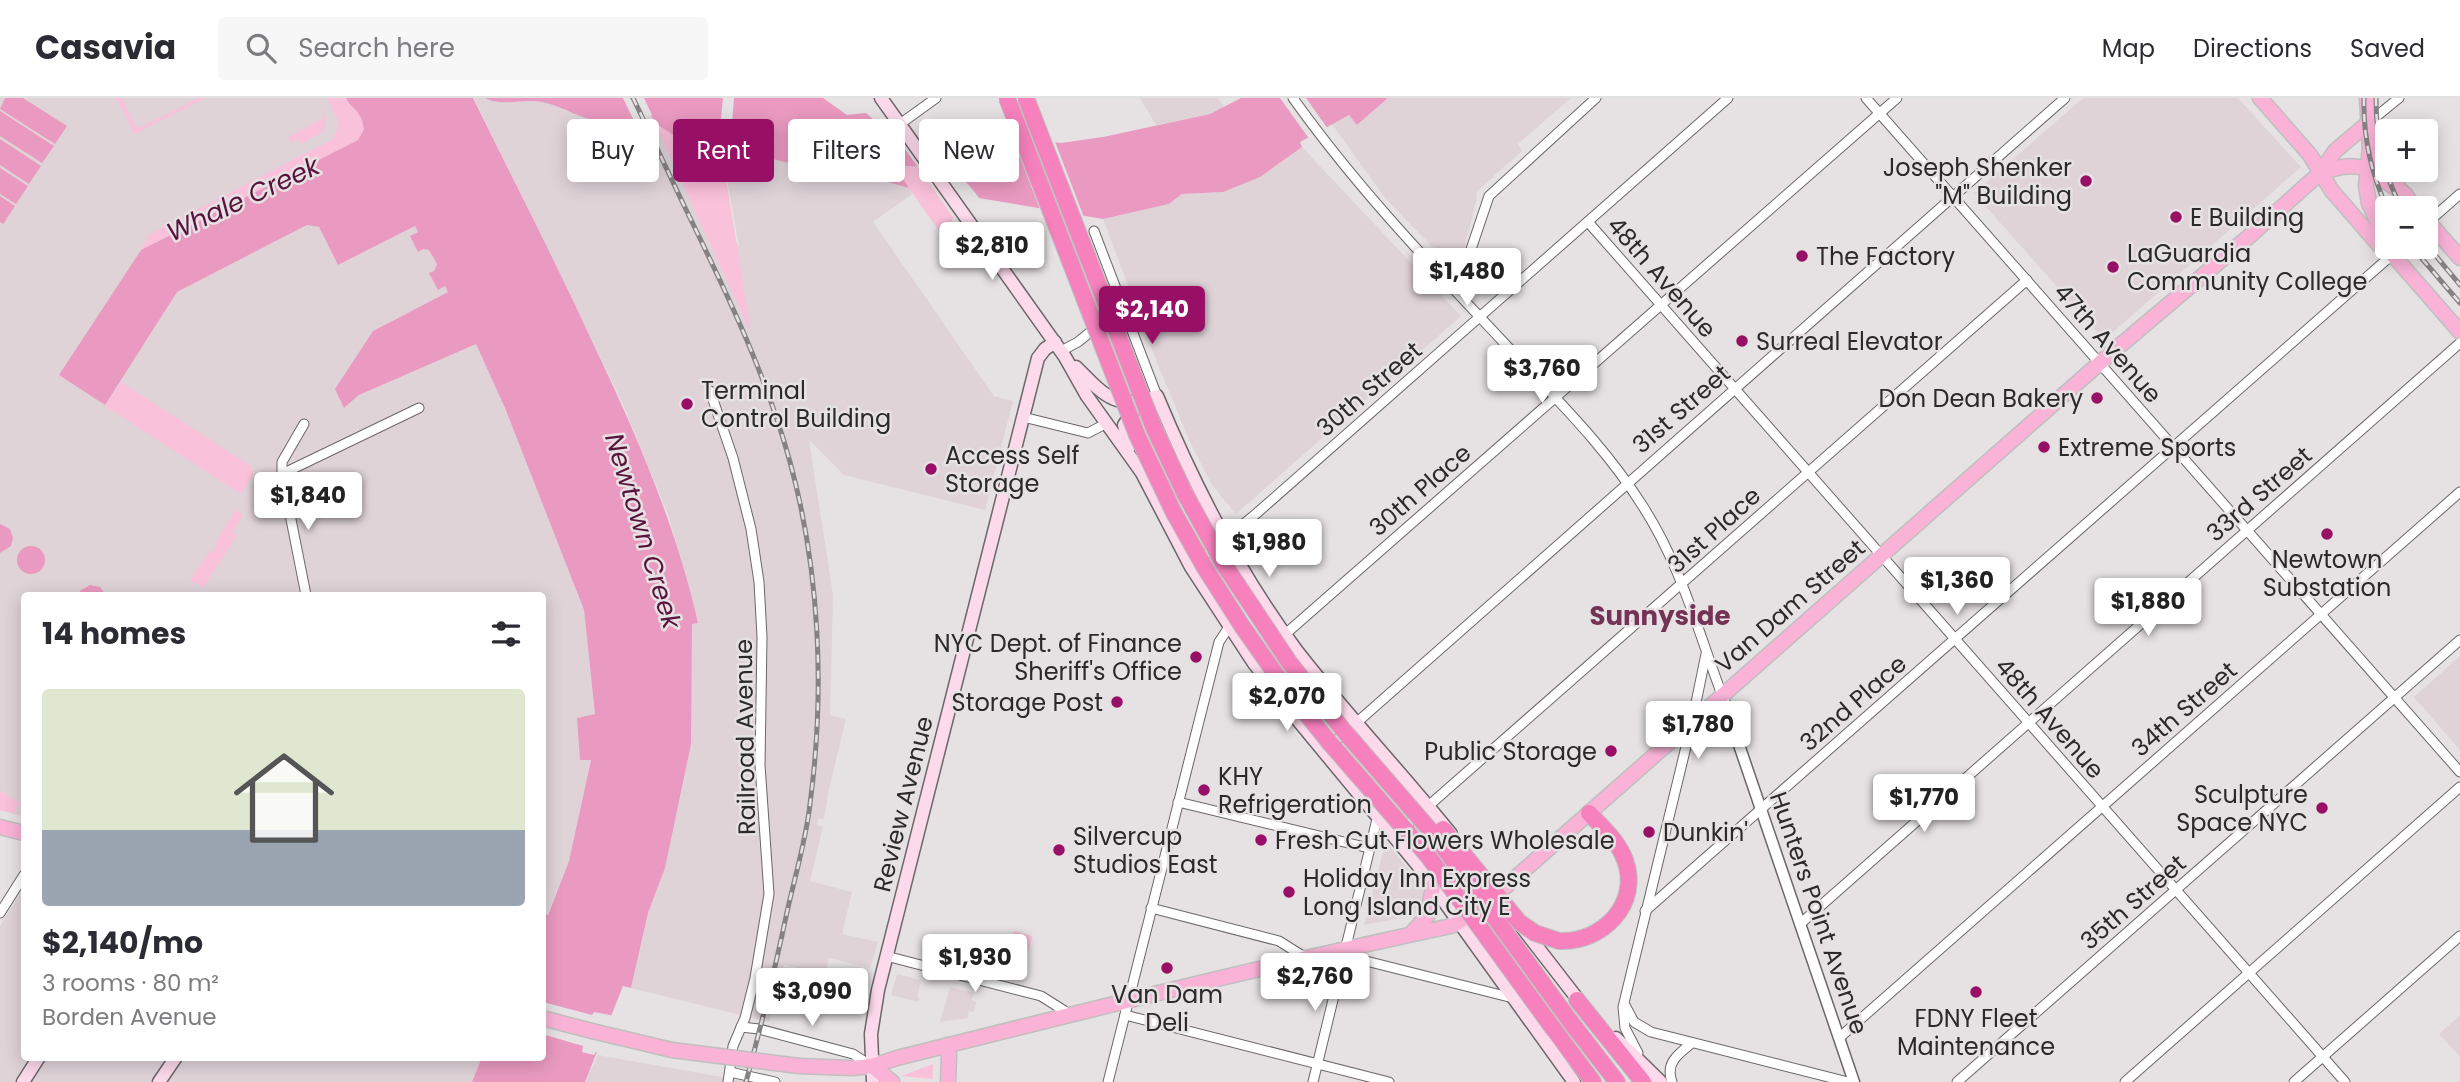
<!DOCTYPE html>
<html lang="en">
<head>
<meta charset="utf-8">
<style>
	:root { --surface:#fff; --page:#f7f7f7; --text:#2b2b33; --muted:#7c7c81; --line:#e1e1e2; --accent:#981065 }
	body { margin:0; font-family:Poppins,sans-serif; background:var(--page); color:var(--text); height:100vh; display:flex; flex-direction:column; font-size:26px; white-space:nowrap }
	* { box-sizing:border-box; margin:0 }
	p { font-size:23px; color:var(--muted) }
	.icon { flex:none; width:38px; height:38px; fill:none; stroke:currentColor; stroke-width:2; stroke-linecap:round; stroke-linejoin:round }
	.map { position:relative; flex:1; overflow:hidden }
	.drawer { position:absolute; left:21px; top:494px; width:525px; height:469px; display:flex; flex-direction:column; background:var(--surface); border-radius:7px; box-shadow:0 4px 18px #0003 }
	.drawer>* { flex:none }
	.banner { position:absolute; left:567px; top:21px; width:665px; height:63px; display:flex; gap:14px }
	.fabs { position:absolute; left:2375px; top:21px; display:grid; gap:14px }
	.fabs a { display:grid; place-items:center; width:63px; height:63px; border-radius:7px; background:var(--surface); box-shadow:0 4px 18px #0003; font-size:35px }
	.price { position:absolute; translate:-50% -60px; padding:0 16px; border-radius:7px; background:#fff; color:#222; font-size:23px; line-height:46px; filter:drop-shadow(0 2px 4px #0008) }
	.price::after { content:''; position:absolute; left:50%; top:42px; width:21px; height:16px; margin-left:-10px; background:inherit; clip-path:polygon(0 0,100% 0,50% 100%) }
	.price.current { background:var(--accent); color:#fff }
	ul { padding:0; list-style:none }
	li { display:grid; align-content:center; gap:14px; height:371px; padding:0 21px }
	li+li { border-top:2px solid var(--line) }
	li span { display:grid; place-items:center; height:217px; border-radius:7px; color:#555 }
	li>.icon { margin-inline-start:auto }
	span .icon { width:126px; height:126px; fill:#fffc; stroke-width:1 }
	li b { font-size:30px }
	h2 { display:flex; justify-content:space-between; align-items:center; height:84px; padding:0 21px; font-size:30px }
	.pill { padding:0 24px; border-radius:7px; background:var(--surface); box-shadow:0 4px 18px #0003; font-size:24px; line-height:63px }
	.pill.current { background:var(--accent); color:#fff }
	header { display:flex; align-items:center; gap:42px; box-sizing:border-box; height:98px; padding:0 35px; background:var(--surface); border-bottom:2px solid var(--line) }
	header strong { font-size:33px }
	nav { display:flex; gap:38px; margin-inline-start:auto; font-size:24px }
	.search { width:490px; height:63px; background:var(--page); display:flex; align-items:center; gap:18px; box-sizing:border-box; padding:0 24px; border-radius:7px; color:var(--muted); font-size:26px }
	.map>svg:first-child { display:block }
	.built { fill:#dfd3d8; fill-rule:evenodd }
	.green { fill:#fac1db }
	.water { fill:#ea9ac0 }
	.pier { fill:#e6e2e4 }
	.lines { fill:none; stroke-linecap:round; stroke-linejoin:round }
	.minor-casing { stroke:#6b6769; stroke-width:11 }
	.tertiary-casing { stroke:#6b6769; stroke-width:13 }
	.secondary-casing { stroke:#6b6769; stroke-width:15 }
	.primary-casing { stroke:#bfbfbf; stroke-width:17 }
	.motorway-casing { stroke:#bfbfbf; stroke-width:18 }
	.minor { stroke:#fff; stroke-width:9 }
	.tertiary { stroke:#fff; stroke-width:10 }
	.secondary { stroke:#fcd9eb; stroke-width:12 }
	.primary { stroke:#fab3d7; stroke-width:14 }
	.motorway { stroke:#f681bd; stroke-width:16 }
	.rail-casing { stroke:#858283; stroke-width:5 }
	.rail { stroke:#e6e2e4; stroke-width:2.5; stroke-dasharray:8; stroke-linecap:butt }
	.primary-bridge-casing { stroke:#bfbfbf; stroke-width:17; stroke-linecap:butt }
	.motorway-bridge-casing { stroke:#bfbfbf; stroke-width:18; stroke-linecap:butt }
	.primary-bridge { stroke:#fab3d7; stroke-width:14 }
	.motorway-bridge { stroke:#f681bd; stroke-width:16 }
	.poi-dot { fill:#981065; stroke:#e6e2e4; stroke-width:2.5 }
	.labels { text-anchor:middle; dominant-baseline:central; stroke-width:5; stroke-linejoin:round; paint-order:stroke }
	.poi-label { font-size:24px; fill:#2b292a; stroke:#e6e2e4; text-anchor:start }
	.street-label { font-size:24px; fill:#2b292a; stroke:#e6e2e4 }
	.water-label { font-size:26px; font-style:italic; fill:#58123b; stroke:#e6e2e4 }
	.neighbourhood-label { font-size:26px; font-weight:bold; fill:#743355; stroke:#e6e2e4 }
</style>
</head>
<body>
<header>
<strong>Casavia</strong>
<div class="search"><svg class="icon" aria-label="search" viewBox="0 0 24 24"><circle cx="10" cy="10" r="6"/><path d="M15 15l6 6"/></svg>Search here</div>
<nav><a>Map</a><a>Directions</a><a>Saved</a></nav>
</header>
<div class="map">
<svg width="2460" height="984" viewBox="0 0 2460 984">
	<rect width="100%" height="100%" fill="#e6e2e4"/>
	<g class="built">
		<polygon points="0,0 346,0 364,30 141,152 172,200 177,194 307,127 319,129 338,167 415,128 418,134 411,138 423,151 429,152 437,166 434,173 430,175 438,191 445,187 448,194 373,233 345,310 359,297 476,245 505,310 584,512 595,616 577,620 591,662 569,763 547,817 542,815 542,497 24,497 24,719 0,712"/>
		<path d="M474,0H486L496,4L535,3L651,17L655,25L673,37L801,68L848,73L909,90L912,96L873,124L994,298L1013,303L985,412L844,377L809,342L833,497L830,617L846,621L829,691L824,721L818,720L817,727L823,729L810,783L852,794L842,836L878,844L870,870L829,860L823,885L800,879L802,871L784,867L769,924L631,890L648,815L665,770L692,525L698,524L669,419L622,304ZM722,55L739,148H738L723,103Z"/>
		<polygon points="1140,0 1218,0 1224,9 1210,16 1156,27"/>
		<polygon points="1388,0 1571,0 1518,46 1522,53 1476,94 1477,99 1462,160 1456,173 1386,101 1331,25 1349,17 1357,27"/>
		<polygon points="2083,0 2238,0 2301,69 2104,242 1974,95"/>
		<polygon points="1302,49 1461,218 1236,416 1212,387 1191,346 1158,267 1103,121 1169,106 1182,96 1223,94"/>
		<polygon points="2460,558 2460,652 2414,599"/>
		<polygon points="1386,743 1423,790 1423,805 1417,815 1411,818 1364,827"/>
		<polygon points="24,790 24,959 482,959 472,984 0,984 0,828"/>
		<polygon points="897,876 921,882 917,899 919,900 918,904 891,897"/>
		<polygon points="950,889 974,895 972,902 976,904 974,914 969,913 968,920 940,924"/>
		<polygon points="2460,917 2460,959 2439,936"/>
		<polygon points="598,957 750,984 585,984"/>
	</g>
	<g class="green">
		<polygon points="115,0 122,0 135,27 139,30 198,0 205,0 136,35 132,34 131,27"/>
		<path d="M327,0H346C353,14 360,9 364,30L358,42L141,152L148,137L333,41L339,25Z"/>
		<polygon points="322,11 326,20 324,33 301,46 298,42 291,45 288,39 324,20"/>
		<polygon points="655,25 673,37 721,50 751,235"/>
		<polygon points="893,68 918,69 953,119 947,144"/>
		<polygon points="121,284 251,368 253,377 241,396 105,308"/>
		<polygon points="236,412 243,417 232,434 237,437 203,490 190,482 210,453 212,454 217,447 215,445"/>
		<polygon points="0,693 20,705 14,715 0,712"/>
		<polygon points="1014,833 1032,838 1027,858 1017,856 1019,846 1011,843"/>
		<polygon points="933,966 933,981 901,978"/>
	</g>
	<g class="water">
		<polygon points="5,0 23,0 67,28 55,46 0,11"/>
		<path d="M346,0H473C513,81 554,161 592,243C636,336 675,424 698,525L692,526L691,646L665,770L648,815L631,890L623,888L585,984H472L482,959H542L543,815L548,817L569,763L591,662H580L577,620L595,616L584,512L505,310L476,246L359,297L344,310L335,291L373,233L448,194L445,188L438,192L429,175L434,173L437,166L429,152L423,151L418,154L410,138L418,134L415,128L338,167L319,129L307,127L177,194L105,307L59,277L141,152L358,42L364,31C360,9 353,14 346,0Z"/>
		<path d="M485,0H823L847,17L866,15L899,44L929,46L926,30L964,22L1007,39L1061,45L1103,39L1210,16L1241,0H1388L1357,27L1349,17L1300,44L1302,49L1260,79L1223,94L1182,96L1169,106L1103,121L979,100C954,63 933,70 894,68L909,90L848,73L801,68L673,37L655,25L651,17C631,23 607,27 586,20C568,14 553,4 534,3C518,2 498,8 485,0Z"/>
		<polygon points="0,13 54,48 42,65 0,38"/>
		<polygon points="0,41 41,68 29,86 0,67"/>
		<polygon points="0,70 28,88 16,106 0,96"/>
		<polygon points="0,98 15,108 7,120 5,119 7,121 3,126 0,124"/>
		<polygon points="0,426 10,431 13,440 11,448 0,455"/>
		<circle cx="31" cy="462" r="14"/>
		<polygon points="90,487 100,489 106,497 78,497 81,492"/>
	</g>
	<g class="pier">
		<polygon points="623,0 644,0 652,17 635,25"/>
		<polygon points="723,0 734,0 730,54 718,51"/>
		<polygon points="1280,0 1306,0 1328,31 1310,42"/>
		<polygon points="1011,36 1054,41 1085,122 1041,114"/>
		<polygon points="899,43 927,45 950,76 946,74 921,73"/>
		<polygon points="543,904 592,917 594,914 615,918 600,955 596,954 594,957 582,954 583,948 542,936"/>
	</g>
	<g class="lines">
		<defs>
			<g id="minor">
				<path d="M1293,0C1357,90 1433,169 1508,249C1555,300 1605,348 1642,407C1680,465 1698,533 1722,597"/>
				<polyline points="1866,0 2460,674"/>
				<polyline points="900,26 936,0"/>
				<polyline points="2367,26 2399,0"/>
				<polyline points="1588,124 2345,984"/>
				<polyline points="2427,125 2460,96"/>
				<polyline points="1094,133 1157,298"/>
				<polyline points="1453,190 1462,178 1489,98 1596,0"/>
				<polyline points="1061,253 1078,244 1112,216"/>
				<polyline points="710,293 733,360 751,431 759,484 762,539 760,667 769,796 755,880 745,920 733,948 728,984"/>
				<polyline points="1023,319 1088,335 1107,325"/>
				<polyline points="304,326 282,364 282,376 306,497"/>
				<polyline points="282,376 419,310"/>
				<polyline points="1197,464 1257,415 1728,0"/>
				<polyline points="1282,539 1897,0"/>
				<polyline points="1329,649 2065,0"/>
				<polyline points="1178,704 1369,750"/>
				<polyline points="1401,732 2027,182"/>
				<polyline points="1151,810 1279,843 1306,860"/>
				<polyline points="1645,813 2401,149"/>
				<polyline points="0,815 24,777"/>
				<polyline points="1800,826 2460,245"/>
				<polyline points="1346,852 1366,863 1513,900"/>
				<polyline points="886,858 1041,898 1071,917"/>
				<polyline points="1625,907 1634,924 1651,934 1848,984"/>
				<polyline points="1125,917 1389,984"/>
				<polyline points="741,929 759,931 853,956 870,967"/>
				<polyline points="1839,940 2460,394"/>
				<polyline points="1638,955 1625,930 1623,909 1692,624 1706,556"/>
				<polyline points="730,974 775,984"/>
				<polyline points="1108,984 1219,544 1229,529"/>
				<polyline points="1313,984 1378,717"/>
				<path d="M1672,984C1665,965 1678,956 1692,945"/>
				<polyline points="1957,984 2460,542"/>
				<polyline points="2125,984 2460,689"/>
				<polyline points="2294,984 2460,838"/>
			</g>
			<polyline id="tertiary" points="1722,597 1854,984"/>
			<g id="secondary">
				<polyline points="881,0 1065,259 1087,298 1142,375 1191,469 1253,564 1296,620 1420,770 1574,984"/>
				<path d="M1076,269C1103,296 1116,314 1157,298C1194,387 1239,476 1297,553C1346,616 1401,674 1451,736"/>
				<polyline points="1129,349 1124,327 1134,312"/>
				<polyline points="1521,828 1583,908"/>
				<polyline points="1616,940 1661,984"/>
				<polyline points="23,984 39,959"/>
				<polyline points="159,984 176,959"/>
				<polyline points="873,984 871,936 878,892 1038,260 1045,251 1055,244"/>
			</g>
			<g id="primary">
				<polyline points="2260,0 2310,57 2332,93 2378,146 2392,156"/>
				<polyline points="2367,0 2370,51 2366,88 2369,105 2387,145"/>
				<polyline points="2370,51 2381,69 2416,110"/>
				<path d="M2320,75C2337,70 2349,65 2367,71L2406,97"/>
				<polyline points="2426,121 2460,160"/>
				<polyline points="2389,150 2392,156 2460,234"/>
				<polyline points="0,729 24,735"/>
				<polyline points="1411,836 1428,817 1433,788"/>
				<polyline points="542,920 592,933"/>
				<polyline points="947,947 949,958 948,984"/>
				<path d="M799,968L852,970L872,968L897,960C1082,914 1266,867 1451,828L1459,824L1505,789L2110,256L2252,136L2320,75L2335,53L2367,26"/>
				<polyline points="872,968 892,984"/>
			</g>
			<g id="motorway">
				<path d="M1559,843C1603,845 1641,805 1625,762C1618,743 1603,730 1589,715"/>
				<polyline points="1577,902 1643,984"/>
				<polyline points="1570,923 1617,984"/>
				<polyline points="1555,933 1593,984"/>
			</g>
		</defs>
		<use href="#minor" class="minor-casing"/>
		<use href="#tertiary" class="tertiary-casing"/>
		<use href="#secondary" class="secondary-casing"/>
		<use href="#primary" class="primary-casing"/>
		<use href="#motorway" class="motorway-casing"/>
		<use href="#minor" class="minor"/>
		<use href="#tertiary" class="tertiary"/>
		<use href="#secondary" class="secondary"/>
		<use href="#primary" class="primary"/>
		<use href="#motorway" class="motorway"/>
		<defs>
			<g id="rail">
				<path d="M633,0C653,41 672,83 692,124C730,202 767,280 790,364C820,474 825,593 810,706C806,742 795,778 787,814C775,871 761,928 746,984"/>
				<path d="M2364,0C2363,39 2371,75 2387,110"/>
				<path d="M2376,0C2376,38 2383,77 2402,110"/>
				<polyline points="2426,146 2460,187"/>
				<polyline points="2412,149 2460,205"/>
			</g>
		</defs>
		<use href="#rail" class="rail-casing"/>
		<use href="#rail" class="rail"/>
		<defs>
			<polyline id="primary-bridge" points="592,933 672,952 799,968"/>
			<g id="motorway-bridge">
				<polyline points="1007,0 1137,337 1173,413 1205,470 1242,528 1284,588 1329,644 1428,758 1555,933"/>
				<polyline points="1026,0 1154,330 1184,394 1223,465 1289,564 1344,633 1436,739 1570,923"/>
				<polyline points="1443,731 1519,824 1535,835 1559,843"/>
			</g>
		</defs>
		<use href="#primary-bridge" class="primary-bridge-casing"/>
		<use href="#motorway-bridge" class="motorway-bridge-casing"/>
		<use href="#primary-bridge" class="primary-bridge"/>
		<use href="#motorway-bridge" class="motorway-bridge"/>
	</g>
	<g class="poi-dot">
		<circle cx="2086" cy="83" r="7"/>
		<circle cx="2176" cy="119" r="7"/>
		<circle cx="1802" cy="158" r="7"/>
		<circle cx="2113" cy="169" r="7"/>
		<circle cx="1742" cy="243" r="7"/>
		<circle cx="2097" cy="300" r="7"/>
		<circle cx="687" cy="306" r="7"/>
		<circle cx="2044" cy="349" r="7"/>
		<circle cx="931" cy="371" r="7"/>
		<circle cx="2327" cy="436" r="7"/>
		<circle cx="1196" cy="559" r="7"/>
		<circle cx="1117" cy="604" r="7"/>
		<circle cx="1611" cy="653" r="7"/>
		<circle cx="1204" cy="692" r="7"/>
		<circle cx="2322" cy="710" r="7"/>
		<circle cx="1649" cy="734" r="7"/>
		<circle cx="1261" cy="742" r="7"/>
		<circle cx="1059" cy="752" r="7"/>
		<circle cx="1289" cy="794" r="7"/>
		<circle cx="1167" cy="870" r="7"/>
		<circle cx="1976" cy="894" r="7"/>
	</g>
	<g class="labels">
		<g class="poi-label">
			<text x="2072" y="69" text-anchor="end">Joseph Shenker<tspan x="2072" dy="28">"M" Building</tspan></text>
			<text x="2190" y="119">E Building</text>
			<text x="2127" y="155">LaGuardia<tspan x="2127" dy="28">Community College</tspan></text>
			<text x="1816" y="158">The Factory</text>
			<text x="1756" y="243">Surreal Elevator</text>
			<text x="701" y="292">Terminal<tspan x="701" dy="28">Control Building</tspan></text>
			<text x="2083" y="300" text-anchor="end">Don Dean Bakery</text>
			<text x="2058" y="349">Extreme Sports</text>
			<text x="945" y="357">Access Self<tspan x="945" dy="28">Storage</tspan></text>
			<text x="2327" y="461" text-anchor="middle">Newtown<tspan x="2327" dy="28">Substation</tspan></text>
			<text x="1182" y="545" text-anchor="end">NYC Dept. of Finance<tspan x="1182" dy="28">Sheriff's Office</tspan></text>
			<text x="1103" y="604" text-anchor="end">Storage Post</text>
			<text x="1597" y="653" text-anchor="end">Public Storage</text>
			<text x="1218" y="678">KHY<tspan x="1218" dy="28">Refrigeration</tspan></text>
			<text x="2308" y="696" text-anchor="end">Sculpture<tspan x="2308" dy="28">Space NYC</tspan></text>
			<text x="1663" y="734">Dunkin'</text>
			<text x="1073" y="738">Silvercup<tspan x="1073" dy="28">Studios East</tspan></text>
			<text x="1275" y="742">Fresh Cut Flowers Wholesale</text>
			<text x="1303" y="780">Holiday Inn Express<tspan x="1303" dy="28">Long Island City E</tspan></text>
			<text x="1167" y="896" text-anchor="middle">Van Dam<tspan x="1167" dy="28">Deli</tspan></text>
			<text x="1976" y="920" text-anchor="middle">FDNY Fleet<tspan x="1976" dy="28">Maintenance</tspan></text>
		</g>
		<g class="street-label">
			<text transform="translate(1662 179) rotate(49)">48th Avenue</text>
			<text transform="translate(2108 245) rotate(49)">47th Avenue</text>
			<text transform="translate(1369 291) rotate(-41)">30th Street</text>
			<text transform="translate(1681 311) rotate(-41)">31st Street</text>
			<text transform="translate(1420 392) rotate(-41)">30th Place</text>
			<text transform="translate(2259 396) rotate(-41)">33rd Street</text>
			<text transform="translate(1714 432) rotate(-42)">31st Place</text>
			<text transform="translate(1790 508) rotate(-41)">Van Dam Street</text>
			<text transform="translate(1853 605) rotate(-41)">32nd Place</text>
			<text transform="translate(2184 611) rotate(-41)">34th Street</text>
			<text transform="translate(2050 620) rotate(49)">48th Avenue</text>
			<text transform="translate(745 639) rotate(-91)">Railroad Avenue</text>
			<text transform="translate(903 706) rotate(-76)">Review Avenue</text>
			<text transform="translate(2133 804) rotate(-41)">35th Street</text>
			<text transform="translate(1819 815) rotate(71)">Hunters Point Avenue</text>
		</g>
		<g class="water-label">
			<text transform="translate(243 101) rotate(-25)">Whale Creek</text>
			<text transform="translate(643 433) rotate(73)">Newtown Creek</text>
		</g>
		<g class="neighbourhood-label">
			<text x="1660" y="518">Sunnyside</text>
		</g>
	</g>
</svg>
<div class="fabs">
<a>+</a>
<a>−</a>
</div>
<b class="price" style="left:992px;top:184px">$2,810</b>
<b class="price" style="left:1467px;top:210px">$1,480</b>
<b class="price current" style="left:1152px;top:248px">$2,140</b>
<b class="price" style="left:1542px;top:307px">$3,760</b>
<b class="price" style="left:308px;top:434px">$1,840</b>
<b class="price" style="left:1269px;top:481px">$1,980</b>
<b class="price" style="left:1957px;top:519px">$1,360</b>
<b class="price" style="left:2148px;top:540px">$1,880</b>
<b class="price" style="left:1287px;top:635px">$2,070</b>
<b class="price" style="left:1698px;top:663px">$1,780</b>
<b class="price" style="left:1924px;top:736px">$1,770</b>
<b class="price" style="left:975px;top:896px">$1,930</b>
<b class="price" style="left:1315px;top:915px">$2,760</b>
<b class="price" style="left:812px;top:930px">$3,090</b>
<div class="banner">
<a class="pill">Buy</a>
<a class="pill current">Rent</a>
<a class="pill">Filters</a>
<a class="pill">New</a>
</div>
<section class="drawer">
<h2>14 homes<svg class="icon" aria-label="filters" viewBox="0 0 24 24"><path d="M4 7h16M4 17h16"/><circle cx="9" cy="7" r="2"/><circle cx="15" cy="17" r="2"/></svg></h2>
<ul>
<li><span style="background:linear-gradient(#dfe7d0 65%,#9aa5b1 0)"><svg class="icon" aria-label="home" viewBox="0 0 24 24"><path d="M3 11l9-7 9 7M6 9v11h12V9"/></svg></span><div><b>$2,140/mo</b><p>3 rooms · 80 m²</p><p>Borden Avenue</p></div></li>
</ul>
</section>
</div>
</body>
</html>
